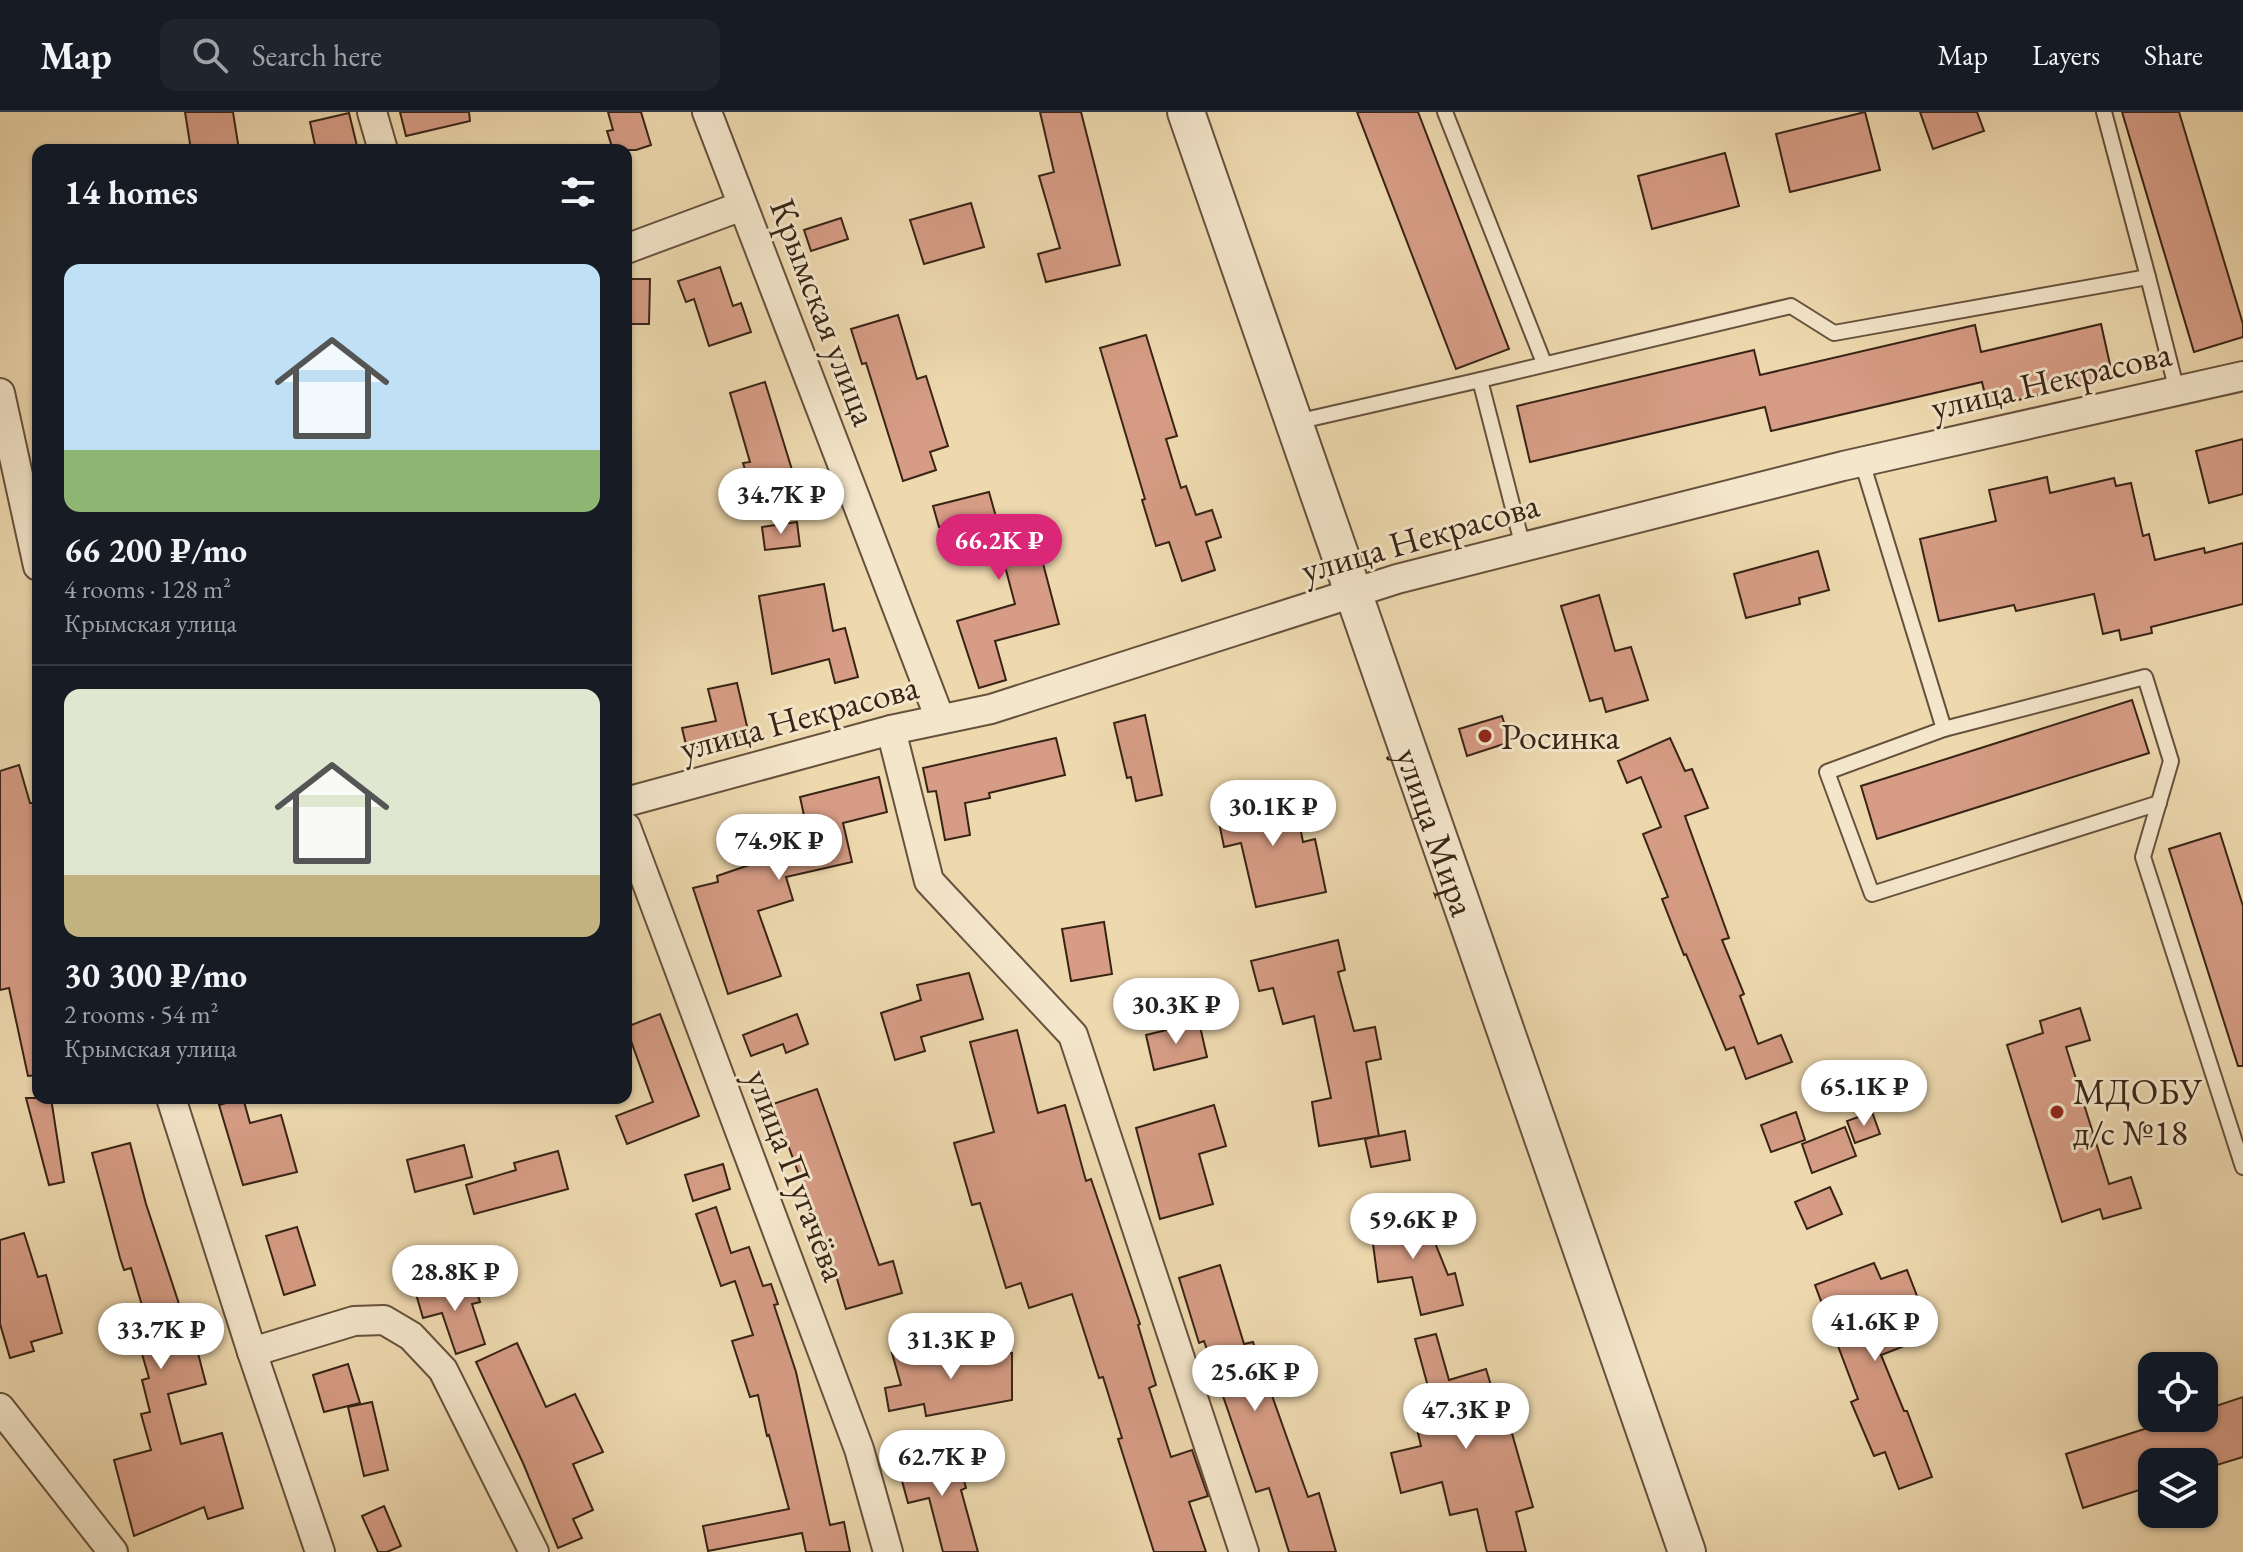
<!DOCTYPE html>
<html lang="en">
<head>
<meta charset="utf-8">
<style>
	:root { --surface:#171b24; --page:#20242c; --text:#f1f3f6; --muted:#9ea1a6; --line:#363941; --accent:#db2777 }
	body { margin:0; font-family:"EB Garamond",serif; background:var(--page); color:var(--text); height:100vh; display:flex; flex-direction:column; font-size:30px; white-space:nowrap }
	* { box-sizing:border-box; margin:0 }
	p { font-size:26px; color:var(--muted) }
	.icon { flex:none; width:44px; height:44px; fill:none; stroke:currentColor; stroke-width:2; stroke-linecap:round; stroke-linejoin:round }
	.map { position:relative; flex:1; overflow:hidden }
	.side { position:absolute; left:32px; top:32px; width:600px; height:960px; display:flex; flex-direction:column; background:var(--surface); border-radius:16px; box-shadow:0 2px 6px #0004 }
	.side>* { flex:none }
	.buttons { position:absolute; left:2138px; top:1240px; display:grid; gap:16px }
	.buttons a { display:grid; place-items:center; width:80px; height:80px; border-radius:16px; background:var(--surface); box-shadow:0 2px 6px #0004; font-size:40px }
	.price { position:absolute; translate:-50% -68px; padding:0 18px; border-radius:28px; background:#fff; color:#222; font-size:26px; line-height:52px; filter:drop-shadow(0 2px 4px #0008) }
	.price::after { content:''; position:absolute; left:50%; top:48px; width:24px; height:18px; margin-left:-12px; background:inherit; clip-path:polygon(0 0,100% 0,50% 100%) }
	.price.active { background:var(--accent); color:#fff }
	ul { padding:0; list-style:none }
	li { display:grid; align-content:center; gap:16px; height:424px; padding:0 32px }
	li+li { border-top:2px solid var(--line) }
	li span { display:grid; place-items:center; height:248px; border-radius:16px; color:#555 }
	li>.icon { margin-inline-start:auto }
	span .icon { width:144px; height:144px; fill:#fffc; stroke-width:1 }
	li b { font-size:34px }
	h2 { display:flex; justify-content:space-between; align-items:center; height:96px; padding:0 32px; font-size:34px }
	header { display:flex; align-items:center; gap:48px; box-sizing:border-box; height:112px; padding:0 40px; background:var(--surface); border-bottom:2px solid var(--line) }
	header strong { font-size:38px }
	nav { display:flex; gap:44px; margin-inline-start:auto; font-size:28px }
	.search { width:560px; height:72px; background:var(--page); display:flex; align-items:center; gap:20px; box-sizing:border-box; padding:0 28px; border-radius:16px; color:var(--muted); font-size:30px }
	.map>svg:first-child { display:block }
	.building { fill:#d69c85; stroke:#382415; stroke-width:2 }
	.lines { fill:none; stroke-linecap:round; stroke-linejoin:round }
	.service-casing { stroke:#66513c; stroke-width:18 }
	.minor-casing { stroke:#66513c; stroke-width:32 }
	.tertiary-casing { stroke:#66513c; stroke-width:40 }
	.service { stroke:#f4e6cb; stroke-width:14 }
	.minor { stroke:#f4e6cb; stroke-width:28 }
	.tertiary { stroke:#f4e6cb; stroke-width:36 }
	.poi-dot { fill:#8f2418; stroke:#f4e6cb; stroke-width:3 }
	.labels { text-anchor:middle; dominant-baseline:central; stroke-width:6; stroke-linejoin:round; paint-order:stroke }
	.street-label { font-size:36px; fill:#382415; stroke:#f4e6cb }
	.poi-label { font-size:36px; fill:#382415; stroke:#f4e6cb; text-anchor:start }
</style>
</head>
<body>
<header>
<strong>Map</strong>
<div class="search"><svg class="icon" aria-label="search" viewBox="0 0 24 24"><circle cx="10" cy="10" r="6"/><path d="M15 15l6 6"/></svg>Search here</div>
<nav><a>Map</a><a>Layers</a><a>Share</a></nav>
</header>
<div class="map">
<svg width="2243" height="1440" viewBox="0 0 2243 1440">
	<rect width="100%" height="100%" fill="#eed9af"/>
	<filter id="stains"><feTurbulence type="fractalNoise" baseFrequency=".0025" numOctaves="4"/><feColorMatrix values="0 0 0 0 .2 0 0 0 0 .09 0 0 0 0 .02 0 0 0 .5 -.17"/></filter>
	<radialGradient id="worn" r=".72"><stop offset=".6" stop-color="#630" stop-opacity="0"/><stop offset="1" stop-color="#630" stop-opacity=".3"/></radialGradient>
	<g class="building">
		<polygon points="185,0 233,0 239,38 191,38"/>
		<polygon points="400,0 469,0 470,9 406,24"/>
		<polygon points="608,0 641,0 651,33 636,38 613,38 607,19 613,18"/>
		<polygon points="1040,0 1081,0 1120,153 1046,170 1038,142 1060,136 1039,64 1054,60"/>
		<polygon points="1357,0 1418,0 1509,237 1456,257"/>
		<polygon points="1865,0 1880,58 1790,80 1776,22"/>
		<polygon points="1920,0 1977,0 1984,19 1933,37"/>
		<polygon points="2122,0 2179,0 2243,212 2243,225 2194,240"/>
		<polygon points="349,1 358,38 316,38 310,10"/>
		<polygon points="1725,41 1739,94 1652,117 1638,64"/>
		<polygon points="971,91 984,135 924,152 910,108"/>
		<polygon points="841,106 848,127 811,139 804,118"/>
		<polygon points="720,155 733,194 741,191 751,220 709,234 694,187 686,190 678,169"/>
		<polygon points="626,167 650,167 649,212 626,212"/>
		<polygon points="898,203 917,267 926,264 948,334 930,340 936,358 903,369 866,251 862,252 851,217"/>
		<polygon points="2101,212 2113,266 1988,295 1982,270 1771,319 1765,295 1530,350 1517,294 1754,238 1760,263 1975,213 1981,240"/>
		<polygon points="1146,223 1177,324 1166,327 1181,376 1186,374 1196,403 1212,398 1221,425 1206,430 1215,458 1182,469 1169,430 1156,434 1142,388 1145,387 1100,236"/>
		<polygon points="765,270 793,361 750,374 743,351 750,350 730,281"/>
		<polygon points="2243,327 2243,382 2209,391 2196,339"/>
		<polygon points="2047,365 2050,381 2114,366 2116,374 2131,371 2143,424 2149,422 2155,448 2204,436 2205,441 2243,431 2243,492 2151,515 2152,521 2121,528 2119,518 2103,522 2094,482 2016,499 2014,493 1939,509 1920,427 1996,409 1989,378"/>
		<polygon points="989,380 1000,419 1032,410 1059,512 995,529 1006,568 979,576 957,509 1015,492 998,428 948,441 944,414 939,415 933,394"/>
		<polygon points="797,410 800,434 765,438 762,415"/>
		<polygon points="1818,439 1829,478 1799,486 1800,492 1746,506 1734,462"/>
		<polygon points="824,472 833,519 845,516 858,565 835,571 829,547 772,562 759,484"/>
		<polygon points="1599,483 1615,539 1631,535 1648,588 1606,600 1602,586 1590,589 1561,494"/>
		<polygon points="737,571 749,623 687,637 682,616 716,609 708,577"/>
		<polygon points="2132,588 2149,641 1877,727 1861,674"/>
		<polygon points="1145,603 1162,683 1136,689 1131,665 1127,666 1114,611"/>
		<polygon points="1502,604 1510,630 1467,644 1459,617"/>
		<polygon points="1056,626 1065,663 989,681 990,686 965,691 970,723 945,728 936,679 928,680 923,656"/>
		<polygon points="1670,626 1685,659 1692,657 1708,696 1685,704 1729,826 1722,828 1744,882 1740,884 1758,932 1781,923 1792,950 1746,967 1734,935 1726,938 1686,842 1684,843 1662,787 1668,785 1643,722 1661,715 1641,665 1627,671 1618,649"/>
		<polygon points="19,653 30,691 33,691 38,707 38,963 28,964 9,876 0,878 0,659"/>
		<polygon points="879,665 887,700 843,711 852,750 786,765 793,788 758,799 781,864 728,882 693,776 718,770 717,764 761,749 758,737 808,722 800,685"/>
		<polygon points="1293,679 1303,730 1315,727 1326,780 1256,795 1241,731 1224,735 1216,695"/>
		<polygon points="2220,721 2243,794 2243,954 2238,954 2169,737"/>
		<polygon points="1104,810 1112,862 1071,869 1062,817"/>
		<polygon points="1338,828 1345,858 1338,860 1354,919 1375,915 1381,947 1366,950 1379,1024 1405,1019 1410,1048 1371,1055 1365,1027 1378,1024 1319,1034 1312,990 1331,986 1314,904 1283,912 1273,876 1259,879 1251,849"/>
		<polygon points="969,861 983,907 921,925 925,939 895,948 881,901 921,888 917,873"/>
		<polygon points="2080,896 2090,928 2066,935 2109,1072 2131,1065 2141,1096 2103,1107 2100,1097 2062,1110 2007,933 2043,921 2040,909"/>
		<polygon points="660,902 699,1004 627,1032 616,1004 653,990 626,915"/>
		<polygon points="797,902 808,932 786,941 783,932 751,944 743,923"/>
		<polygon points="1199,910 1207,945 1154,958 1146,923"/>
		<polygon points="1017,918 1038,1001 1065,993 1086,1069 1091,1067 1140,1212 1138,1213 1156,1273 1149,1276 1171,1345 1192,1338 1208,1384 1189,1390 1206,1440 1154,1440 1118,1327 1122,1326 1103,1265 1099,1266 1072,1182 1029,1196 1021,1171 1006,1176 980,1091 972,1093 954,1031 994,1020 970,930"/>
		<polygon points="817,977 879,1153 893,1149 902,1181 846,1197 829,1140 823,1142 815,1122 820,1120 773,992"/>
		<polygon points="26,986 51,986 64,1070 49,1073"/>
		<polygon points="243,986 250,1011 281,1003 297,1060 243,1073 219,993"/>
		<polygon points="1214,993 1226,1034 1199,1042 1213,1092 1160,1107 1136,1016"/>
		<polygon points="1796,1000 1805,1028 1771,1040 1761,1013"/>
		<polygon points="1872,1000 1880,1022 1855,1031 1847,1009"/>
		<polygon points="1845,1015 1856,1044 1812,1061 1802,1032"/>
		<polygon points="130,1031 146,1092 183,1204 188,1203 206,1272 168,1282 181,1332 222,1321 243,1396 208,1407 204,1395 134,1424 114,1348 151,1338 141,1302 150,1300 142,1268 149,1266 135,1218 148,1214 131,1156 124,1158 120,1146 92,1041"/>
		<polygon points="464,1033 472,1065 415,1080 407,1048"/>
		<polygon points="558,1039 568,1077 474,1102 466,1073 516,1058 514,1051"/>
		<polygon points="723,1052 730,1077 693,1089 685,1063"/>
		<polygon points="1830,1075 1842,1102 1807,1117 1795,1090"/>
		<polygon points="1401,1094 1408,1124 1429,1116 1448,1163 1455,1161 1463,1193 1421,1203 1412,1165 1378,1170 1369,1101"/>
		<polygon points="716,1095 731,1141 749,1135 763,1174 771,1172 778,1192 774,1193 796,1260 830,1413 844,1410 850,1440 806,1440 802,1421 708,1439 703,1414 789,1397 769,1323 767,1324 758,1283 750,1285 732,1229 753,1223 735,1169 721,1174 696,1102"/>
		<polygon points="297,1115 315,1173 284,1183 266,1124"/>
		<polygon points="24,1121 38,1165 46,1163 62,1221 31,1230 34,1239 10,1246 0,1212 0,1128"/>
		<polygon points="1874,1151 1881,1167 1907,1158 1917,1184 1886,1196 1902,1235 1881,1243 1904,1299 1907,1299 1932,1365 1899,1377 1885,1340 1874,1344 1851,1290 1858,1287 1815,1173"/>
		<polygon points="1220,1153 1244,1232 1253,1230 1308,1385 1319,1381 1336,1440 1289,1440 1269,1376 1256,1380 1204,1229 1199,1231 1179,1166"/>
		<polygon points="473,1166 480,1190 472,1192 485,1232 456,1242 442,1201 423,1206 416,1182"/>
		<polygon points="1436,1222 1449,1268 1486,1257 1503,1313 1509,1311 1533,1395 1516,1400 1526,1440 1487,1440 1477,1397 1450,1403 1442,1370 1401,1381 1391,1341 1421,1334 1410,1286 1430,1282 1415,1227"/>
		<polygon points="517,1231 546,1295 575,1282 603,1340 573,1352 593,1398 573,1407 582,1426 558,1436 523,1351 476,1250"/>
		<polygon points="892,1241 1012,1241 1012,1288 926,1304 924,1292 889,1299 885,1276 901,1273"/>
		<polygon points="348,1252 360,1291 324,1300 313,1263"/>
		<polygon points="2243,1285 2243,1345 2204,1357 2204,1350 2152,1350 2152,1374 2083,1396 2066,1342 2179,1306 2204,1306 2204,1298"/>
		<polygon points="372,1290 388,1358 364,1364 348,1295"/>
		<polygon points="956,1338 966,1376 961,1378 978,1440 943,1440 929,1386 908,1391 898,1354"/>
		<polygon points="384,1394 401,1434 387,1440 378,1440 362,1404"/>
	</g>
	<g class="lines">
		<defs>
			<g id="service">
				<polyline points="1445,0 1544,251"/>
				<polyline points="2104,0 2148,165"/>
				<polyline points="1480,268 1791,194 1834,221 2148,165 2177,279"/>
				<polyline points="1296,310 1480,268 1523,435"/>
				<polyline points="1862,350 1944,617 2145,565 2171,649 2143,745 2243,1055"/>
				<polyline points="1944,617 1827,660 1872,782 2159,691"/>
			</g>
			<g id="minor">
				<polyline points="372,0 383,38"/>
				<polyline points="707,0 940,607"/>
				<polyline points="626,137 742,94"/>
				<polyline points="0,281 38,454"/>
				<polyline points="891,618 929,769 1073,923 1244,1440"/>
				<polyline points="626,690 891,618 991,597 1397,467 1843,354 2243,264"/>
				<polyline points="626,715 859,1337 888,1440"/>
				<polyline points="171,986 252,1240 320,1440"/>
				<polyline points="252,1240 354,1209 384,1208 411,1224 443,1258 534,1440"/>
				<polyline points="0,1296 113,1440"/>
			</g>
			<g id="tertiary">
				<path id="s1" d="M1186,0L1687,1440"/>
			</g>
		</defs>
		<use href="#service" class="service-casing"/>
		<use href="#minor" class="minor-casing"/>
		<use href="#tertiary" class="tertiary-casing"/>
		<use href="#service" class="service"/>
		<use href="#minor" class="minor"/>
		<use href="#tertiary" class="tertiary"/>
	</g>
	<g class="poi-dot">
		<circle cx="1485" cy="624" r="8"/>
		<circle cx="2057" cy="1000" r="8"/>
	</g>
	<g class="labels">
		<g class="street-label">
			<text transform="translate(824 200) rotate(69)">Крымская улица</text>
			<text transform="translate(2051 268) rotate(-13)">улица Некрасова</text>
			<text transform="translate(1420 425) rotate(-16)">улица Некрасова</text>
			<text transform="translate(799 605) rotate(-15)">улица Некрасова</text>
			<text stroke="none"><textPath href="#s1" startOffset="762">улица Мира</textPath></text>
			<text transform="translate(797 1063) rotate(69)">улица Пугачёва</text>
		</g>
		<g class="poi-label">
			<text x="1501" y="624">Росинка</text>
			<text x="2073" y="979">МДОБУ<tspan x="2073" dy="41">д/с №18</tspan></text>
		</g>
	</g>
	<rect width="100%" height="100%" filter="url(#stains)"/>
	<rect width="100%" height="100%" fill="url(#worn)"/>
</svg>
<div class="buttons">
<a><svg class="icon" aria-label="locate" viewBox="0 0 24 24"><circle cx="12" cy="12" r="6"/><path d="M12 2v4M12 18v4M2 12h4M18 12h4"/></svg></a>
<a><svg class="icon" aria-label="layers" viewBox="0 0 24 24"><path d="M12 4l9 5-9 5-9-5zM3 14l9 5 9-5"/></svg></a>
</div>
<b class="price" style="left:781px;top:424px">34.7K ₽</b>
<b class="price active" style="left:999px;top:470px">66.2K ₽</b>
<b class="price" style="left:1273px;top:736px">30.1K ₽</b>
<b class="price" style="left:779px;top:770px">74.9K ₽</b>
<b class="price" style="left:1176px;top:934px">30.3K ₽</b>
<b class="price" style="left:1864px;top:1016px">65.1K ₽</b>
<b class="price" style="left:1413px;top:1149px">59.6K ₽</b>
<b class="price" style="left:455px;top:1201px">28.8K ₽</b>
<b class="price" style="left:1875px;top:1251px">41.6K ₽</b>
<b class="price" style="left:161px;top:1259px">33.7K ₽</b>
<b class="price" style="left:951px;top:1269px">31.3K ₽</b>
<b class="price" style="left:1255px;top:1301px">25.6K ₽</b>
<b class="price" style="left:1466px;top:1339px">47.3K ₽</b>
<b class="price" style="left:942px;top:1386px">62.7K ₽</b>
<section class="side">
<h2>14 homes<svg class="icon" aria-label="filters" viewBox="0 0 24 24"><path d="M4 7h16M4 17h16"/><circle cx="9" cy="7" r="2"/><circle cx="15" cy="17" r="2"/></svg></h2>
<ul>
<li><span style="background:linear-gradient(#bfe0f5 75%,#8fb573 0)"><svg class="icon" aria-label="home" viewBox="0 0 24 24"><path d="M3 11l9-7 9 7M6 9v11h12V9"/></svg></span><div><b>66 200 ₽/mo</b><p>4 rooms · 128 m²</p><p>Крымская улица</p></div></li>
<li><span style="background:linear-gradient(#dfe7d0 75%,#c2b280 0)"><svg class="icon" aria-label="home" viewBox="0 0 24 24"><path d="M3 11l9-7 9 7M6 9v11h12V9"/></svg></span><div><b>30 300 ₽/mo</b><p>2 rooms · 54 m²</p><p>Крымская улица</p></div></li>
</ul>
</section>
</div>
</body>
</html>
